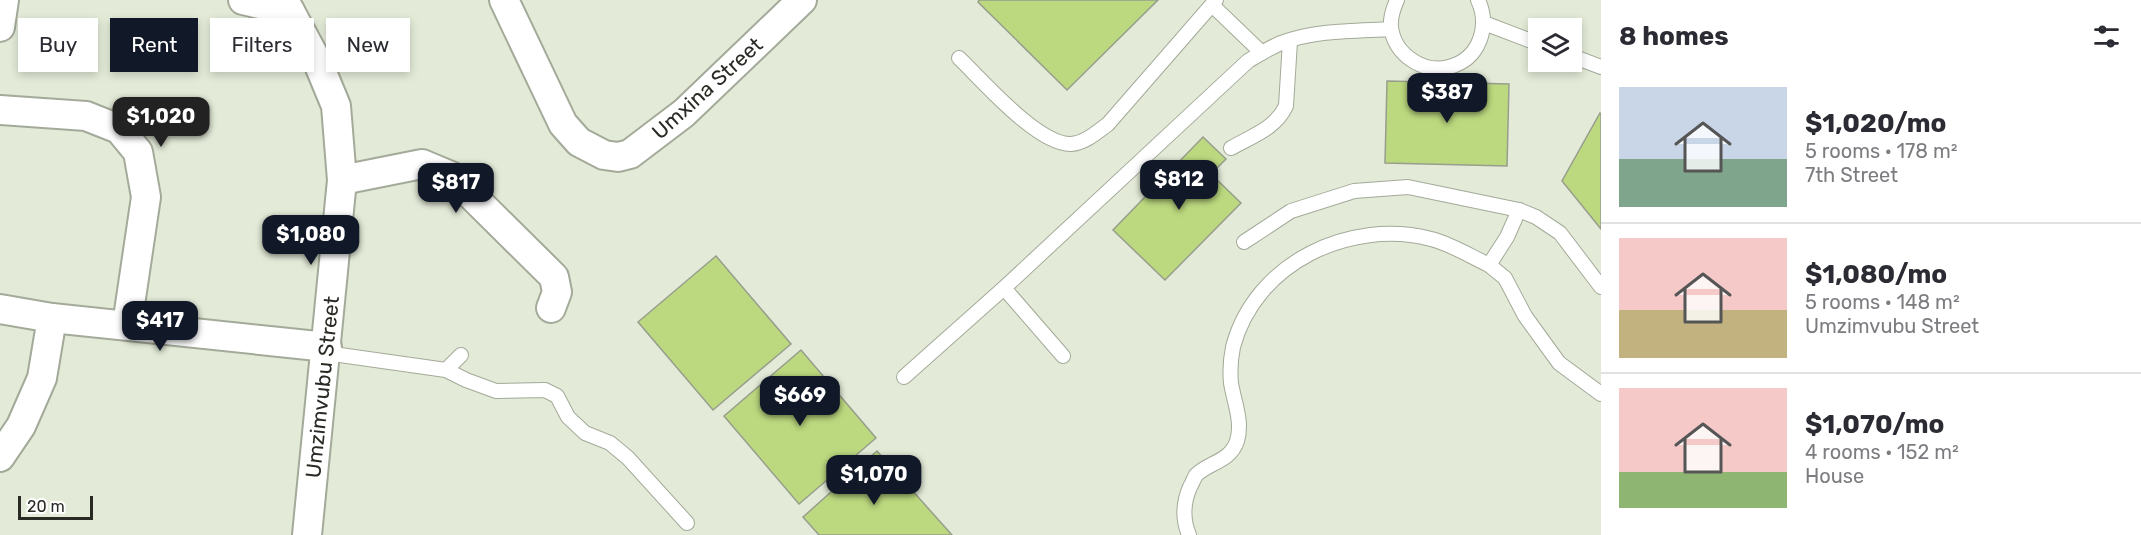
<!DOCTYPE html>
<html lang="en">
<head>
<meta charset="utf-8">
<style>
	:root { --surface:#fff; --page:#f2f2f3; --text:#2b2b33; --muted:#7c7c81; --line:#e1e1e2; --accent:#111827 }
	body { margin:0; font-family:Rubik,sans-serif; background:var(--page); color:var(--text); height:100vh; display:flex; flex-direction:column; font-size:22px; white-space:nowrap }
	* { box-sizing:border-box; margin:0 }
	p { font-size:20px; color:var(--muted) }
	.icon { flex:none; width:33px; height:33px; fill:none; stroke:currentColor; stroke-width:2; stroke-linecap:round; stroke-linejoin:round }
	.map { position:relative; flex:1; overflow:hidden }
	.drawer { display:flex; flex-direction:column; background:var(--surface); width:540px }
	.drawer>* { flex:none }
	.guide { position:absolute; left:18px; top:18px; width:570px; height:54px; display:flex; gap:12px }
	.fabs { position:absolute; left:1528px; top:18px; display:grid; gap:12px }
	.fabs a { display:grid; place-items:center; width:54px; height:54px; border-radius:0px; background:var(--surface); box-shadow:0 3px 9px #0003; font-size:30px }
	.scale { position:absolute; left:18px; bottom:15px; width:75px; box-sizing:border-box; padding-left:6px; border:3px solid #282a23; border-top:0; font-size:16px; line-height:21px; white-space:nowrap; color:#282a23; -webkit-text-stroke:4px #fff; paint-order:stroke }
	.price { position:absolute; translate:-50% -51px; padding:0 14px; border-radius:12px; background:var(--accent); color:#fff; font-size:20px; line-height:39px; filter:drop-shadow(0 2px 3px #0008) }
	.price::after { content:''; position:absolute; left:50%; top:36px; width:18px; height:14px; margin-left:-9px; background:inherit; clip-path:polygon(0 0,100% 0,50% 100%) }
	.price.on { background:#222; color:#fff }
	ul { padding:0; list-style:none }
	li { display:flex; align-items:center; gap:18px; height:150px; padding:0 18px }
	li+li { border-top:2px solid var(--line) }
	li span { display:grid; place-items:center; flex:none; width:168px; height:120px; border-radius:0px; color:#555 }
	li>.icon { margin-inline-start:auto }
	span .icon { width:72px; height:72px; fill:#fffc; stroke-width:1 }
	li b { font-size:26px }
	h2 { display:flex; justify-content:space-between; align-items:center; height:72px; padding:0 18px; font-size:26px }
	.chip { padding:0 21px; border-radius:0px; background:var(--surface); box-shadow:0 3px 9px #0003; font-size:21px; line-height:54px }
	.chip.on { background:var(--accent); color:#fff }
	main { display:flex; flex:1; min-height:0 }
	.map>svg:first-child { display:block }
	.building { fill:#bcd97f; stroke:#979e8d; stroke-width:1.5 }
	.lines { fill:none; stroke-linecap:round; stroke-linejoin:round }
	.service-casing { stroke:#a3aa99; stroke-width:16 }
	.minor-casing { stroke:#a3aa99; stroke-width:32 }
	.service { stroke:#fff; stroke-width:14 }
	.minor { stroke:#fff; stroke-width:28 }
	.labels { text-anchor:middle; dominant-baseline:central; stroke-width:4.5; stroke-linejoin:round; paint-order:stroke }
	.street-label { font-size:21px; fill:#282a23; stroke:#fff }
</style>
</head>
<body>
<main>
<div class="map">
<svg width="1601" height="535" viewBox="0 0 1601 535">
	<rect width="100%" height="100%" fill="#e3ead7"/>
	<g class="building">
		<polygon points="979,0 1158,0 1067,90 978,2"/>
		<polygon points="1387,81 1509,84 1507,166 1385,163"/>
		<polygon points="1600,113 1601,114 1601,229 1562,181"/>
		<polygon points="1203,137 1226,159 1211,174 1241,203 1165,280 1113,230"/>
		<polygon points="716,256 791,344 713,410 638,322"/>
		<polygon points="801,350 876,438 799,504 724,416"/>
		<polygon points="877,451 952,535 819,535 803,517"/>
	</g>
	<g class="lines">
		<defs>
			<g id="service">
				<path d="M1397,0C1393,9 1390,17 1391,27C1394,54 1423,74 1449,67C1480,59 1490,26 1478,0"/>
				<polyline points="1212,5 1262,53"/>
				<polyline points="1484,23 1539,44"/>
				<polyline points="1572,56 1601,67"/>
				<path d="M959,58C983,81 1038,145 1071,144C1085,143 1097,132 1108,124L1216,0"/>
				<path d="M1231,148C1252,136 1275,129 1286,106L1290,41"/>
				<polyline points="1244,242 1291,211 1354,191 1408,187 1519,210"/>
				<polyline points="1601,287 1560,233 1536,217 1519,210 1507,237 1489,265 1505,278 1525,316 1559,363 1601,394"/>
				<polyline points="1004,288 1063,356"/>
				<polyline points="326,353 446,370 461,355"/>
				<polyline points="446,370 466,380 496,391 545,390 557,396 568,417 585,433 610,443 628,458 687,523"/>
				<path d="M904,377L1004,288L1248,61C1258,55 1269,48 1281,43C1315,30 1355,31 1391,29"/>
				<path d="M1189,535C1182,518 1183,503 1190,487C1192,484 1194,478 1196,475C1209,462 1230,462 1237,441C1243,422 1234,402 1231,383C1230,373 1231,357 1233,347C1255,263 1350,218 1431,239C1451,244 1470,256 1489,265"/>
			</g>
			<g id="minor">
				<polyline points="243,0 290,11"/>
				<polyline points="284,0 319,65 336,106 342,180 307,535"/>
				<polyline points="504,0 563,124 579,142 604,155 618,157 630,154 684,113 802,0"/>
				<polyline points="0,27 4,0"/>
				<polyline points="0,110 86,116 119,129 138,152 146,197 127,325"/>
				<polyline points="342,180 422,164 453,177 554,277 557,292 551,308"/>
				<polyline points="0,309 52,318 327,347"/>
				<polyline points="0,457 21,426 42,378 52,318"/>
			</g>
		</defs>
		<use href="#service" class="service-casing"/>
		<use href="#minor" class="minor-casing"/>
		<use href="#service" class="service"/>
		<use href="#minor" class="minor"/>
	</g>
	<g class="labels">
		<g class="street-label">
			<text transform="translate(707 88) rotate(-42)">Umxina Street</text>
			<text transform="translate(322 387) rotate(-84)">Umzimvubu Street</text>
		</g>
	</g>
</svg>
<div class="fabs">
<a><svg class="icon" aria-label="layers" viewBox="0 0 24 24"><path d="M12 4l9 5-9 5-9-5zM3 14l9 5 9-5"/></svg></a>
</div>
<div class="scale">20 m</div>
<b class="price" style="left:1447px;top:124px">$387</b>
<b class="price on" style="left:161px;top:148px">$1,020</b>
<b class="price" style="left:1179px;top:211px">$812</b>
<b class="price" style="left:456px;top:214px">$817</b>
<b class="price" style="left:311px;top:266px">$1,080</b>
<b class="price" style="left:160px;top:352px">$417</b>
<b class="price" style="left:800px;top:427px">$669</b>
<b class="price" style="left:874px;top:506px">$1,070</b>
<div class="guide">
<a class="chip">Buy</a>
<a class="chip on">Rent</a>
<a class="chip">Filters</a>
<a class="chip">New</a>
</div>
</div>
<section class="drawer">
<h2>8 homes<svg class="icon" aria-label="filters" viewBox="0 0 24 24"><path d="M4 7h16M4 17h16"/><circle cx="9" cy="7" r="2"/><circle cx="15" cy="17" r="2"/></svg></h2>
<ul>
<li><span style="background:linear-gradient(#c9d6e8 60%,#7fa58c 0)"><svg class="icon" aria-label="home" viewBox="0 0 24 24"><path d="M3 11l9-7 9 7M6 9v11h12V9"/></svg></span><div><b>$1,020/mo</b><p>5 rooms · 178 m²</p><p>7th Street</p></div></li>
<li><span style="background:linear-gradient(#f6c9c9 60%,#c2b280 0)"><svg class="icon" aria-label="home" viewBox="0 0 24 24"><path d="M3 11l9-7 9 7M6 9v11h12V9"/></svg></span><div><b>$1,080/mo</b><p>5 rooms · 148 m²</p><p>Umzimvubu Street</p></div></li>
<li><span style="background:linear-gradient(#f6c9c9 70%,#8fb573 0)"><svg class="icon" aria-label="home" viewBox="0 0 24 24"><path d="M3 11l9-7 9 7M6 9v11h12V9"/></svg></span><div><b>$1,070/mo</b><p>4 rooms · 152 m²</p><p>House</p></div></li>
</ul>
</section>
</main>
</body>
</html>
